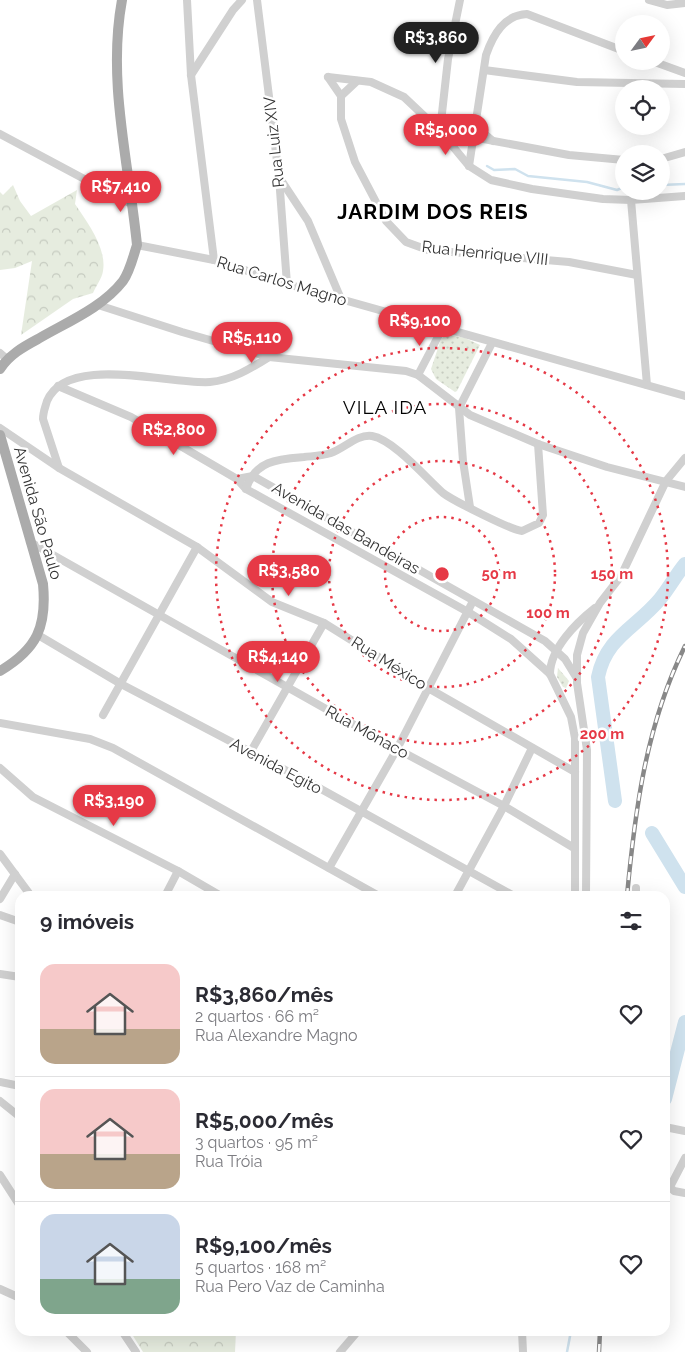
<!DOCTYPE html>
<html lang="pt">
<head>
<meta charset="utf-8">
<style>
	:root { --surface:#fff; --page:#f2f2f3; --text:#2b2b33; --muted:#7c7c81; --line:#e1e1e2; --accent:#e63946 }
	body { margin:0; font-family:Raleway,sans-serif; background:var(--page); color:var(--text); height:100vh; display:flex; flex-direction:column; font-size:19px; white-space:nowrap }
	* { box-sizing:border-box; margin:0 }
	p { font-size:16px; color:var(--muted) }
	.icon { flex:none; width:28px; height:28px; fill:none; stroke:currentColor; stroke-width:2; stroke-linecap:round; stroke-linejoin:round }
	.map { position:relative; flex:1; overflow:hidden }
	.panel { position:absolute; left:15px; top:891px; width:655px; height:445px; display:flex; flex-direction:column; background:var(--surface); border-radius:15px; box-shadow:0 5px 20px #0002 }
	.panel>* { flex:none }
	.needle { width:32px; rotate:57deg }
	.buttons { position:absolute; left:615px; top:15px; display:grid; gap:10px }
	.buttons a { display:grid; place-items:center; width:55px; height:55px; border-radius:50%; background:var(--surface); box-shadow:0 5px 20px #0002; font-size:25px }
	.price { position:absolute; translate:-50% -42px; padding:0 11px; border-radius:18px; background:var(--accent); color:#fff; font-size:16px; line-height:32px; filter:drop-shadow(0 1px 2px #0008) }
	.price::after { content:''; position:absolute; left:50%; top:30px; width:15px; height:11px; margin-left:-8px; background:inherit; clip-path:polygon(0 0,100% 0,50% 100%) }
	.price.on { background:#222; color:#fff }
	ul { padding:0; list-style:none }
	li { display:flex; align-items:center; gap:15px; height:125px; padding:0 25px }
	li+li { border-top:1px solid var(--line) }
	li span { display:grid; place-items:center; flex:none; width:140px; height:100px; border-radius:15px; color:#555 }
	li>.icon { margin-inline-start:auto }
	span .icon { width:60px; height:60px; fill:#fffc; stroke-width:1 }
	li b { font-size:21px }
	h2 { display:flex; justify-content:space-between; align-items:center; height:60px; padding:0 25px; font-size:21px }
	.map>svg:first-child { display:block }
	.grass { fill:url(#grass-dots) }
	.forest { fill:url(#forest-crowns) }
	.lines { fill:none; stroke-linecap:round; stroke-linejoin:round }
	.stream { stroke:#cfe2ee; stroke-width:2.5 }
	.river { stroke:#cfe2ee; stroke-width:14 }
	.minor { stroke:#d0d0d0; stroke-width:8 }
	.major { stroke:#ababab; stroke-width:10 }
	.rail-casing { stroke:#888; stroke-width:4.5 }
	.rail { stroke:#fff; stroke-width:2.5; stroke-dasharray:8; stroke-linecap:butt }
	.ring { fill:none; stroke:#e63946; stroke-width:2.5; stroke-dasharray:2.5 5 }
	.labels { text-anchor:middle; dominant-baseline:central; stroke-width:5; stroke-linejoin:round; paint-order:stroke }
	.street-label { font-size:16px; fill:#333; stroke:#fff }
	.quarter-label { font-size:19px; letter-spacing:1px; fill:#000; stroke:#fff }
	.district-label { font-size:21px; font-weight:bold; letter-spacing:1px; fill:#000; stroke:#fff }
	.centre { fill:#e63946; stroke:#fff; stroke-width:2.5 }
	.ring-label { font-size:15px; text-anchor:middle; font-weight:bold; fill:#e63946; stroke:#fff; stroke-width:5; stroke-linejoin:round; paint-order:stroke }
</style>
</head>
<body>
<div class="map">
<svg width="685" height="1352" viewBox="0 0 685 1352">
	<defs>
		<pattern id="grass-dots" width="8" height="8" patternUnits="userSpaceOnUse" patternTransform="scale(1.25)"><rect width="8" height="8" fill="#e6ecdf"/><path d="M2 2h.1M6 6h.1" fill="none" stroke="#c6cbc0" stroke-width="1.8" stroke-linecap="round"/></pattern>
		<pattern id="forest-crowns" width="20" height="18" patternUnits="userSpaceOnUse" patternTransform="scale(1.25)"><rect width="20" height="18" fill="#e6ecdf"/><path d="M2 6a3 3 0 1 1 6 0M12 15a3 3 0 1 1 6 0" fill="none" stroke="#c6cbc0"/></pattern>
	</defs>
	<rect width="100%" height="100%" fill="#fff"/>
	<g class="grass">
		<polygon points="447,334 465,338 480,345 457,391 455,392 436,379 431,369 441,339"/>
		<polygon points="558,668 569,681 566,688 563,687 557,677"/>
	</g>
	<g class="forest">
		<path d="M13,185L20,201L31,216L77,190L75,204C87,222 107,248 103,271C102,278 96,286 93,293L73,299L21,335L32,261L15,268L0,270V192L3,195Z"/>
		<polygon points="130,1331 236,1331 235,1352 143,1352"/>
	</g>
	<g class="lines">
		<g class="stream">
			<polyline points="487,166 494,170 515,169 528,176 587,182 617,190 624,187"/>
			<polyline points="661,185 685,184"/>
			<polyline points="567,1352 571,1331"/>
		</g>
		<g class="river">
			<path d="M615,801L598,677C606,637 636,628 660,599C669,588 676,575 685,564"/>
			<polyline points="652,833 685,887"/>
			<polyline points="665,1099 685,1022"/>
		</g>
		<g class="minor">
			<polyline points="187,0 191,75 214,260"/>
			<polyline points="257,0 279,177 287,284"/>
			<polyline points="649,0 667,5 685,3"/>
			<polyline points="652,61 685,73"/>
			<polyline points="484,70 577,82 685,84"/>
			<polyline points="191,75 233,10 242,0"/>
			<polyline points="328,77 371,82 404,97 440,131 469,166 491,180 532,189 603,199 631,200 685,196"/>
			<polyline points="328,77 341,96"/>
			<polyline points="357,81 341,96 341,119 355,162 386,221 406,242 428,250 569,262 637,275"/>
			<polyline points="477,121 481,131 493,141"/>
			<polyline points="440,131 569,155 624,160"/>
			<polyline points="440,131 448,59 460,0"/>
			<polyline points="0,134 133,205"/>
			<polyline points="661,159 685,152"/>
			<path d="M469,166L486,55C493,35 504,15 527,14L624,51"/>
			<polyline points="279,177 308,221 341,299"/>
			<polyline points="631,200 647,385"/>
			<polyline points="137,245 214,260 287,284 685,396"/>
			<polyline points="98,305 182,332 269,357 406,371 418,375 470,415 538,444 607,467 685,487"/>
			<polyline points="0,353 7,359"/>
			<polyline points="418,375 442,329"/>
			<polyline points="58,386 131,417 237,479 246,489 468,612 511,639 550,674 571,717 575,738 575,896"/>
			<polyline points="0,428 59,468 197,547 272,602 324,623 428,688 575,772"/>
			<path d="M59,468L43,419C43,412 45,408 47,401C67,353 170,385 210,382C232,380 250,369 269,357"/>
			<polyline points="237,479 253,476 545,641 565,659 576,677"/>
			<path d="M246,489C255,460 279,459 304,457C313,456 322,456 331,453C345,448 357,434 372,436C394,440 426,478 443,493C452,500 511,530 522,531L539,523L543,515L538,444"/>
			<polyline points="470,507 463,461 459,408 492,343"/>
			<polyline points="30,542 397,749 504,806 574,848"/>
			<polyline points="38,635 121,684 312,784 514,896"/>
			<path d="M550,674C550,649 576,623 595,608"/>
			<polyline points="103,715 197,547"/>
			<polyline points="0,723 90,739 113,748 379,896"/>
			<polyline points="250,753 324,623"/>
			<polyline points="0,768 33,797 178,871 221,896"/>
			<polyline points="0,854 31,896"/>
			<polyline points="329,868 397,749 473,601"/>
			<polyline points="165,896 178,871"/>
			<polyline points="455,896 504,806 532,748"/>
			<polyline points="586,896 587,750 577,683 577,655 583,633 600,603 621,576 666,481 685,458"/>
			<polyline points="636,896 636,888"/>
			<polyline points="0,899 15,874"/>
			<polyline points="0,915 20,922"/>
			<polyline points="0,974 20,977"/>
			<polyline points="0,1082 20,1086"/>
			<polyline points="0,1101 20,1117"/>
			<polyline points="665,1127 685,1131"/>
			<polyline points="685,1158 670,1187 674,1191 685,1193"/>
			<polyline points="0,1175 20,1206"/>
			<polyline points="0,1289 20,1298"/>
			<polyline points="66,1331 87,1352"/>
			<polyline points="122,1331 136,1352"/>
			<polyline points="522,1331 523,1352"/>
			<polyline points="340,1352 358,1331"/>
		</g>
		<g class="major">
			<path d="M0,369C9,355 23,347 38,339C67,322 102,308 123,281C130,271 133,257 137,245C129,164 107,81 122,0"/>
			<path d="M0,435L43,584C47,627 37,649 0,671"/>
		</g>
		<defs>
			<g id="rail">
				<path d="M627,896C635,810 646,725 685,646"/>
				<polyline points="599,1352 600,1331"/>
			</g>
		</defs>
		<use href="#rail" class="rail-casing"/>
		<use href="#rail" class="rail"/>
	</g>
	<g class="ring">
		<circle cx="442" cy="574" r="57"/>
		<circle cx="442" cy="574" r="113"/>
		<circle cx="442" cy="574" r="170"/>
		<circle cx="442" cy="574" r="226"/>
	</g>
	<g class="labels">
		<g class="street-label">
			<text transform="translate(274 142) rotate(-96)">Rua Luiz XIV</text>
			<text transform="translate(485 253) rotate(6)">Rua Henrique VIII</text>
			<text transform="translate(282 281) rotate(17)">Rua Carlos Magno</text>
			<text transform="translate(38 513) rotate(74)">Avenida São Paulo</text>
			<text transform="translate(346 528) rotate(30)">Avenida das Bandeiras</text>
			<text transform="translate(389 663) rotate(32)">Rua México</text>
			<text transform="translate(367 732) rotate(29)">Rua Mônaco</text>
			<text transform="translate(276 766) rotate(28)">Avenida Egito</text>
		</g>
		<g class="quarter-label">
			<text x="385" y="407">VILA IDA</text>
		</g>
		<g class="district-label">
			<text x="433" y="211">JARDIM DOS REIS</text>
		</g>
	</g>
	<circle cx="442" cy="574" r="8" class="centre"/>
	<g class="ring-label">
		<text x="499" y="579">50 m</text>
		<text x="612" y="579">150 m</text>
		<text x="548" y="618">100 m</text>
		<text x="602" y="739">200 m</text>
	</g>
</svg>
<div class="buttons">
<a><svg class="needle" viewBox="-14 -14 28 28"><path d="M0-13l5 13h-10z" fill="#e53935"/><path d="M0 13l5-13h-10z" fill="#7c7c81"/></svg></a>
<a><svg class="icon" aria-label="locate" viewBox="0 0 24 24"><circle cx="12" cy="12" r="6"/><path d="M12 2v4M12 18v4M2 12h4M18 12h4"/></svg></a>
<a><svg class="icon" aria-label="layers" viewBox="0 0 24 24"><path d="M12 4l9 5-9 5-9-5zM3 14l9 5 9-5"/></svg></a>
</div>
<b class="price on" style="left:436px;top:64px">R$3,860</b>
<b class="price" style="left:446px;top:156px">R$5,000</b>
<b class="price" style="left:121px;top:213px">R$7,410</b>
<b class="price" style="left:420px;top:347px">R$9,100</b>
<b class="price" style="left:252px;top:364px">R$5,110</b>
<b class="price" style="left:174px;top:456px">R$2,800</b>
<b class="price" style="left:289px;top:597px">R$3,580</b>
<b class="price" style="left:278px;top:683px">R$4,140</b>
<b class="price" style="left:114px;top:827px">R$3,190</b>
<section class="panel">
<h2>9 imóveis<svg class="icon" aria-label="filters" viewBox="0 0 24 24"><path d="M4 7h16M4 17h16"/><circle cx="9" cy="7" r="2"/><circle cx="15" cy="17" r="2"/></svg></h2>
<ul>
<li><span style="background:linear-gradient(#f6c9c9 65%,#b9a48a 0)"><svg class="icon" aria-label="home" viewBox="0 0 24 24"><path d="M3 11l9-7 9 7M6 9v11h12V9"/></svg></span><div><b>R$3,860/mês</b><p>2 quartos · 66 m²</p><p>Rua Alexandre Magno</p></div><svg class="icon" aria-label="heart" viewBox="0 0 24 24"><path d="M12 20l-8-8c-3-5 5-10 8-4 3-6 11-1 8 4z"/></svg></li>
<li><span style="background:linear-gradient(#f6c9c9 65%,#b9a48a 0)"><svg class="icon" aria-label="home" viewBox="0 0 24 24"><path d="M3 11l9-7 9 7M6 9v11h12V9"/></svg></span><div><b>R$5,000/mês</b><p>3 quartos · 95 m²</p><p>Rua Tróia</p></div><svg class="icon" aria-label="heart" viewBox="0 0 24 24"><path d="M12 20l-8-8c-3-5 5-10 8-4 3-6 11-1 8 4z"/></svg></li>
<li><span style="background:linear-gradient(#c9d6e8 65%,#7fa58c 0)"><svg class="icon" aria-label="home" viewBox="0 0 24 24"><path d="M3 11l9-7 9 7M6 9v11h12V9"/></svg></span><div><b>R$9,100/mês</b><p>5 quartos · 168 m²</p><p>Rua Pero Vaz de Caminha</p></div><svg class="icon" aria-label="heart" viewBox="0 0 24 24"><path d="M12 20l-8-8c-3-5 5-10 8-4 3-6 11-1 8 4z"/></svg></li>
</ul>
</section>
</div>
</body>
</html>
